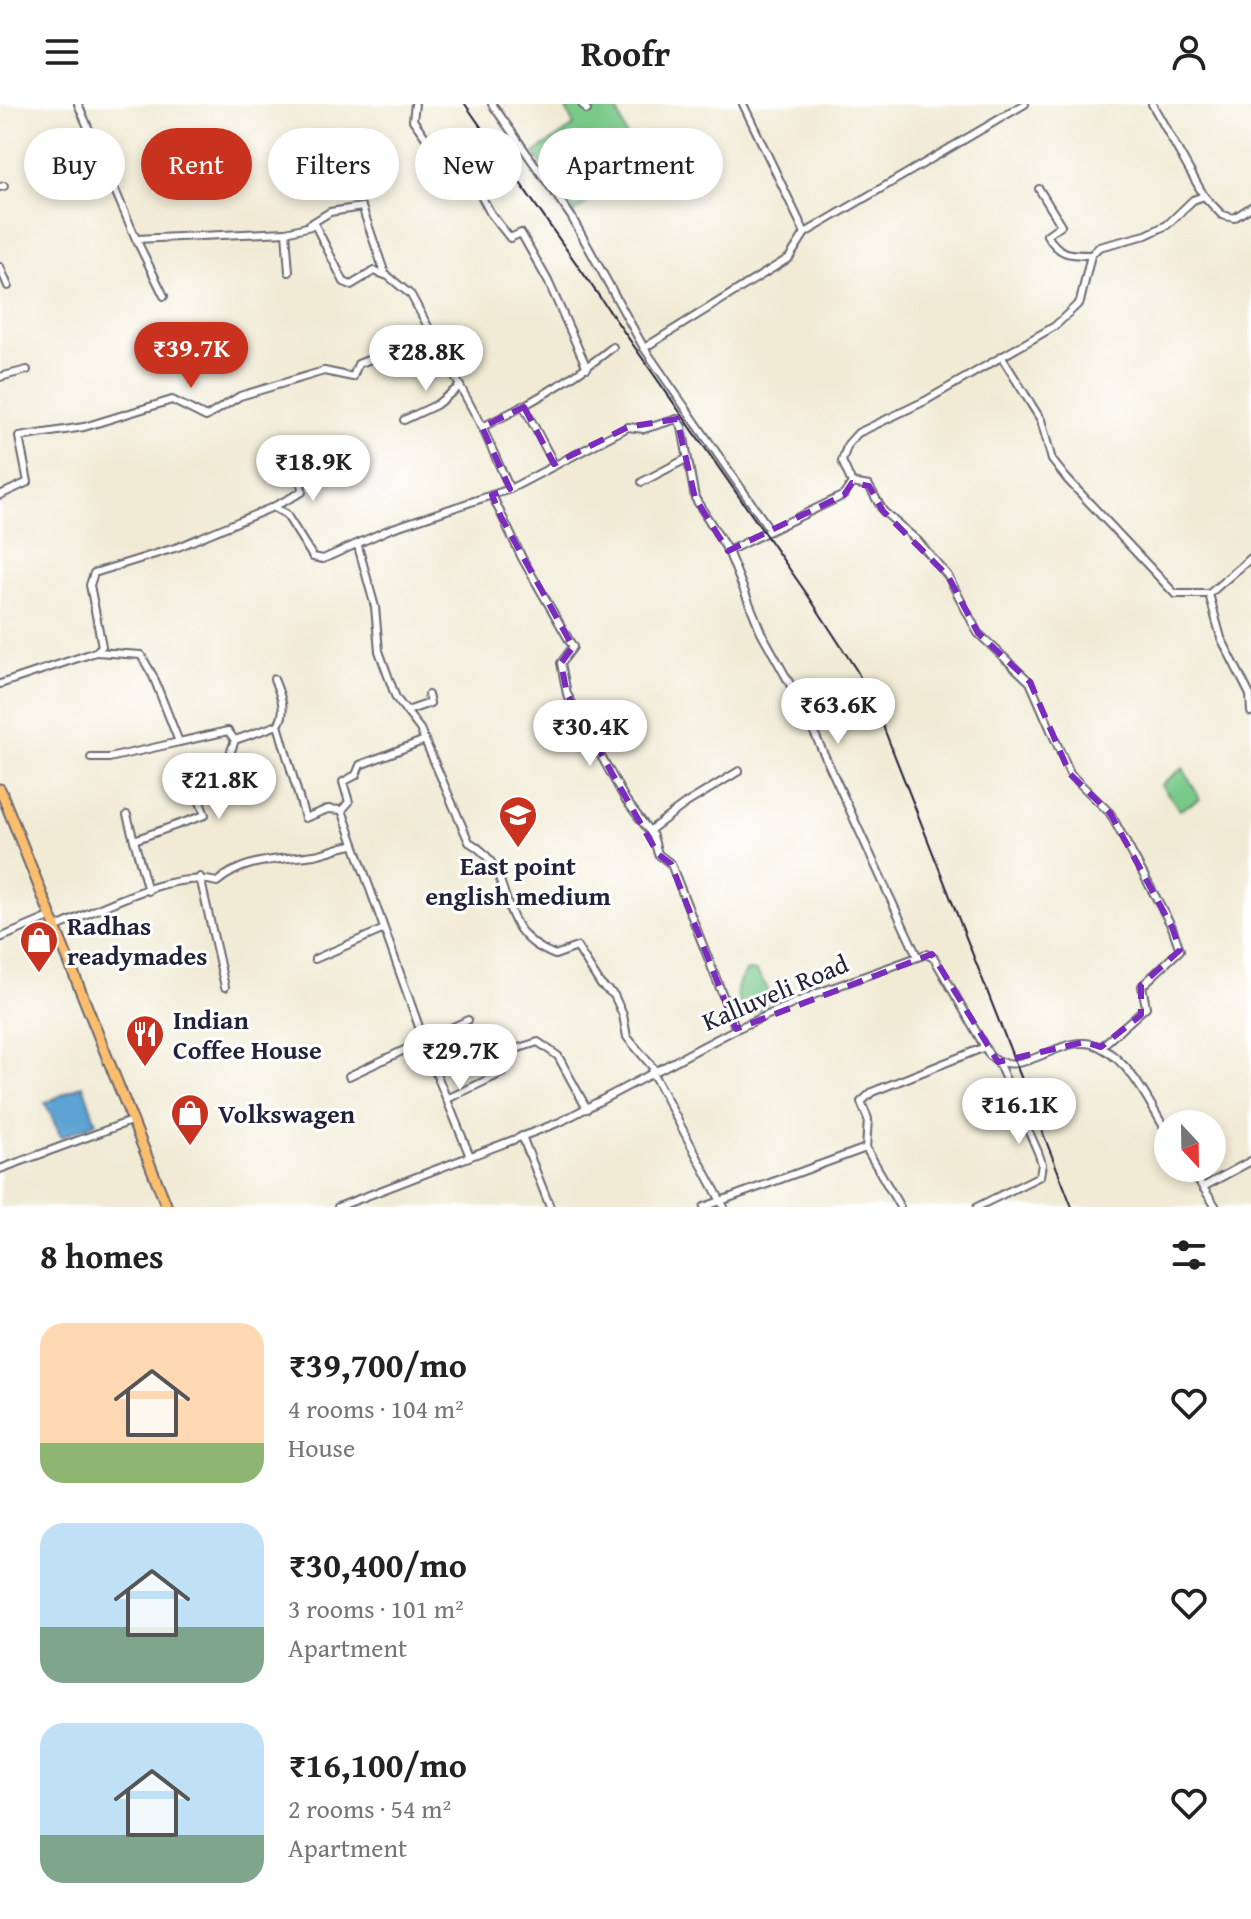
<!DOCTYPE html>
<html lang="en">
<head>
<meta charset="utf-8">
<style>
	:root { --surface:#fff; --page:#f2f2f2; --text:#222; --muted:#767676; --accent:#c8321e }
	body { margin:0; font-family:"Gentium Book Plus",serif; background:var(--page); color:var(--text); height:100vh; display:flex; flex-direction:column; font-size:30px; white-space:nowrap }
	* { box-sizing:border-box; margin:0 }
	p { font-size:26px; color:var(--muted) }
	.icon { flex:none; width:44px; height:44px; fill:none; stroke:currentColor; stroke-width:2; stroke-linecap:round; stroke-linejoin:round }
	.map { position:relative; height:1103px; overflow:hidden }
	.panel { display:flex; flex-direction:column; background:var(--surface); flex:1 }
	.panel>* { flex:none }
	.hud { position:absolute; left:24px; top:24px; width:800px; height:72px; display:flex; gap:16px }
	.needle { width:52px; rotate:158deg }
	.controls { position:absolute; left:1154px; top:1006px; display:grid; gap:16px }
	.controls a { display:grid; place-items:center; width:72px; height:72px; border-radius:50%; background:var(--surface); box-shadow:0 4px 12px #0003; font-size:40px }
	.price { position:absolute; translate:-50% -68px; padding:0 18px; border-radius:28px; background:#fff; color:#222; font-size:26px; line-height:52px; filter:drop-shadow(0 2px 4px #0008) }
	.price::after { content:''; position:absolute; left:50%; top:48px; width:24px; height:18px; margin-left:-12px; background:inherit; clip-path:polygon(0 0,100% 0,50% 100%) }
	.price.selected { background:var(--accent); color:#fff }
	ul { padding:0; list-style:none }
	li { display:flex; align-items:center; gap:24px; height:200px; padding:0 40px }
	li span { display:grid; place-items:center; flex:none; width:224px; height:160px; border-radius:24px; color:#555 }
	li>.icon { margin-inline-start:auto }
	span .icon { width:96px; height:96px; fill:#fffc; stroke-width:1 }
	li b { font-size:34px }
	h2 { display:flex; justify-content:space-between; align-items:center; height:96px; padding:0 40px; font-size:34px }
	.pill { padding:0 28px; border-radius:36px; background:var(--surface); box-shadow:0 4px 12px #0003; font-size:28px; line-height:72px }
	.pill.selected { background:var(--accent); color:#fff }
	header { display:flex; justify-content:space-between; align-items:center; height:104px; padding:0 40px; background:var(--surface); font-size:36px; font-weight:800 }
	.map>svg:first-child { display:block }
	.green { fill:#79c989; stroke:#4e7662; stroke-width:2 }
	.water { fill:#5ca2d2; stroke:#3f6286; stroke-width:2 }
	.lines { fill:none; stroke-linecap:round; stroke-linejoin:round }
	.minor-casing { stroke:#6a6871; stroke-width:10 }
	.highway-casing { stroke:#6a6871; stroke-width:13 }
	.minor { stroke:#fff; stroke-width:6 }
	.highway { stroke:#fbbe6e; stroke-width:9 }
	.rail { stroke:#22223b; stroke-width:2 }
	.marked { fill:none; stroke:#7b2cbf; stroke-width:6; stroke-dasharray:16 10; stroke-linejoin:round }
	.labels { text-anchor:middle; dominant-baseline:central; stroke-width:6; stroke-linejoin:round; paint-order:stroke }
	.poi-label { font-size:26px; font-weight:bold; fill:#22223b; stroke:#fff; text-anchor:start }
	.street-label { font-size:26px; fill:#22223b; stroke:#fff }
</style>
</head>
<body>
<header><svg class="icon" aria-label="menu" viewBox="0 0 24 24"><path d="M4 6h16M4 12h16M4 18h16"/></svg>Roofr<svg class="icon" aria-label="person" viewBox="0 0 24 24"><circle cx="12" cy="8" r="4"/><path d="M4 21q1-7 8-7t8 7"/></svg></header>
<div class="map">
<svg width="1251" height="1103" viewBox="0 0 1251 1103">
	<rect width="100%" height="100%" fill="#fff"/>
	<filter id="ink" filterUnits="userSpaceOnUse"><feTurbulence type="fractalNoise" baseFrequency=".0125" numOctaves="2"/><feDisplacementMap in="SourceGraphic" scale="16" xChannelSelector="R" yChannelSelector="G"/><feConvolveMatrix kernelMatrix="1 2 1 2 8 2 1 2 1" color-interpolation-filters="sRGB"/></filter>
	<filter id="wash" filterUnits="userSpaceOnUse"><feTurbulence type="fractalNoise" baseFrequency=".006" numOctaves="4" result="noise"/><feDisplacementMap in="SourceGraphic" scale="32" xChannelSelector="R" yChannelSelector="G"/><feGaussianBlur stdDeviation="1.8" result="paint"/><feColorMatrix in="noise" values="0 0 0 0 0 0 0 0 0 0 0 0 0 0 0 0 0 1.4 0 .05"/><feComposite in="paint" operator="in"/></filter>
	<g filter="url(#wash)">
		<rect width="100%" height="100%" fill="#f1ebd5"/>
		<g class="green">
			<polygon points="564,0 615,0 637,61 574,109 534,49 574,22"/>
			<polygon points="1183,664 1200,695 1180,706 1161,681"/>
			<path d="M747,867H756L767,883L768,899L761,908L749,910C734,897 733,881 747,867Z"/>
		</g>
		<polygon class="water" points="83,981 96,1019 61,1033 45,999"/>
	</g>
	<g filter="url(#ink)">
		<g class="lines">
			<defs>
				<g id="minor">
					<polyline points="78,0 136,135 286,128 315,121 344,178 351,181 374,167 388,172 411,191 482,323 510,385"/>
					<polyline points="415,0 413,16 453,72 468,68 491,110 510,134 521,129 548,177 587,264"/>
					<polyline points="492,0 571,112 644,244 770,426"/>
					<polyline points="582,0 587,6"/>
					<polyline points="743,0 805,129"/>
					<polyline points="1152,0 1204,92"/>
					<polyline points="0,83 4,82"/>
					<path d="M1039,85L1061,121L1047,131C1059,151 1069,151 1091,151"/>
					<polyline points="309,121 330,108 362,103 385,170"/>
					<polyline points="286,128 289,168"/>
					<polyline points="136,135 164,192"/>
					<polyline points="0,163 8,182"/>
					<polyline points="644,244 789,154 805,129 1025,0"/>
					<polyline points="444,252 466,243"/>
					<polyline points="1001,252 1041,316 1052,356 1067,375 1175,490 1209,490 1221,534 1250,591 1251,608"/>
					<polyline points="0,273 27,266"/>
					<polyline points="524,303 554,360"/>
					<polyline points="404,316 436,301 460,282"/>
					<path d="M482,323C528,301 573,275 613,243"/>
					<polyline points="642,378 686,355"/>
					<polyline points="852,379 869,382 883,407 918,437 948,472 978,529 1030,578 1070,670 1110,709 1172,823 1180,846 1142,882 1146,903 1101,943"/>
					<polyline points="0,391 28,378 19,333 84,323 172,296 206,313 240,292 324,267 353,273 358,260 432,231"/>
					<polyline points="492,391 522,454 573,543 561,559 567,590 625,695 653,732 658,750 671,760 736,925"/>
					<polyline points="273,403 302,388 300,364"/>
					<path d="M358,442L375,503L379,547L396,594L420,625L469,738C520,766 489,826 555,851L577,843L601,881L614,891L623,911L627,933L655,966"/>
					<polyline points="728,447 844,391 852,379 842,357 848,340 858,329 925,297 1055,222 1080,198 1091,151 1099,143 1146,131 1167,121 1193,96 1204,92 1222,111 1234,114 1251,103"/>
					<polyline points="1209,490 1251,454"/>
					<polyline points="96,548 141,551 153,572 179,638 228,627 235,636 278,621 305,714 328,705 342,706"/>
					<path d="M274,575C280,590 288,607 278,621"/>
					<polyline points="0,580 96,548 102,542 90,481 94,469 178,443 273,403 286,410 313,453 323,455 390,425 510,385 628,323 644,325 677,315 682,323 695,394 728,447 761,528 800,598 917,852"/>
					<polyline points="407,607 430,599 428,591"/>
					<polyline points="91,654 109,654 179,638"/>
					<polyline points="342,706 423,934"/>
					<polyline points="342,706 349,698 343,678 356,671 360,661 425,636"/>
					<polyline points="127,711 148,787"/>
					<polyline points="649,727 685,700 739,667"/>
					<polyline points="134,736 205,711 198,693 218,683 235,636"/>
					<polyline points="200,773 225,883"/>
					<path d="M56,823C100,806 172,765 217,778C245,754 279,756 314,751C327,749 339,743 352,741"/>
					<polyline points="0,834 52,812"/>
					<polyline points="315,855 382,826"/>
					<polyline points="423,937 469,1050"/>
					<polyline points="652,968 724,1103"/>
					<polyline points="349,972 468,916"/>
					<polyline points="447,995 502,969 500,950 538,938 558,952 587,1005"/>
					<polyline points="522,1032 550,1103"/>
					<polyline points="866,1044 868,1015 861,998 872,988 985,943"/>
					<polyline points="1190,1064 1216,1103"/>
					<polyline points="0,1065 131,1017"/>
					<polyline points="1203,1083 1251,1057"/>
					<path d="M338,1103L560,1018L736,925L818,889L926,850L934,854L990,952C1022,979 1064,924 1100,943C1133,960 1150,1001 1168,1030"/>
					<polyline points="704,1103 866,1044 900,1103"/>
					<polyline points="977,1103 1040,1072 1042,1060 1038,1048 998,958"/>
				</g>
				<polyline id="highway" points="0,685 167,1103"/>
			</defs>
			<use href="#minor" class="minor-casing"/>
			<use href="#highway" class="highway-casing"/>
			<use href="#minor" class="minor"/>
			<use href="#highway" class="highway"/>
			<polyline class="rail" points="465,0 809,493 857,567 883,622 1072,1103"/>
		</g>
	</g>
	<path class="marked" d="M524,303L554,360L628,323L677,315L695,394L728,447L844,391L852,379L869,382L883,407L948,472L978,529L1030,578L1070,670L1110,709L1172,823L1180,846L1141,881V911L1101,943L1084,938L998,958L932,850L736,925L671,760L658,750L567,590L561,559L573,543L501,413L492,391L510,385L482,323Z"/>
	<defs>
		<symbol id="school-pin" viewBox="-11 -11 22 30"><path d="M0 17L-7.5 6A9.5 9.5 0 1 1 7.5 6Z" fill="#c8321e" stroke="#fff"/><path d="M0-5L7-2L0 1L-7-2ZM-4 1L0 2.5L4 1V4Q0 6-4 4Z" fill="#fff"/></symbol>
		<symbol id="shop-pin" viewBox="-11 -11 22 30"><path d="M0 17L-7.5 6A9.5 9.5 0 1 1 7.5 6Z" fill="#c8321e" stroke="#fff"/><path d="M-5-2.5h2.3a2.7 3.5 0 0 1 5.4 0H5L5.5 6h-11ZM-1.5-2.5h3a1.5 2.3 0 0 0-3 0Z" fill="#fff"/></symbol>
		<symbol id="restaurant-pin" viewBox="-11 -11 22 30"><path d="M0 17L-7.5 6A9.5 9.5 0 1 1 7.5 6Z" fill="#c8321e" stroke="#fff"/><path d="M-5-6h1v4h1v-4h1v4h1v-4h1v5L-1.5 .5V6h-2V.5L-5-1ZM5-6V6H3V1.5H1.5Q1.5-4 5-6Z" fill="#fff"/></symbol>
	</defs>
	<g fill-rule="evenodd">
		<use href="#school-pin" x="496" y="689" width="44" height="60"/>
		<use href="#shop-pin" x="17" y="814" width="44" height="60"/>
		<use href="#restaurant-pin" x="123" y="908" width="44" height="60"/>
		<use href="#shop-pin" x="168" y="987" width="44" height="60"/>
	</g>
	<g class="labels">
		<g class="poi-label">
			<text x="518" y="761" text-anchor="middle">East point<tspan x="518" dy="30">english medium</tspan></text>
			<text x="67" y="821">Radhas<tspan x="67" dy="30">readymades</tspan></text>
			<text x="173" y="915">Indian<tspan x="173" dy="30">Coffee House</tspan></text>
			<text x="218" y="1009">Volkswagen</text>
		</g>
		<g class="street-label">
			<text transform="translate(775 888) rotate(-23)">Kalluveli Road</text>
		</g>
	</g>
</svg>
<div class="controls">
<a><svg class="needle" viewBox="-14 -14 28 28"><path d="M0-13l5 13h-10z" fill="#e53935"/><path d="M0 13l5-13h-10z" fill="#767676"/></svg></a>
</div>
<b class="price selected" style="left:191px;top:286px">₹39.7K</b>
<b class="price" style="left:426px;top:289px">₹28.8K</b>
<b class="price" style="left:313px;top:399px">₹18.9K</b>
<b class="price" style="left:838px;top:642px">₹63.6K</b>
<b class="price" style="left:590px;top:664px">₹30.4K</b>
<b class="price" style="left:219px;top:717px">₹21.8K</b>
<b class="price" style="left:460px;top:988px">₹29.7K</b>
<b class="price" style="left:1019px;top:1042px">₹16.1K</b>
<div class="hud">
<a class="pill">Buy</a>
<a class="pill selected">Rent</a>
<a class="pill">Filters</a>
<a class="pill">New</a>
<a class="pill">Apartment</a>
</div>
</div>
<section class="panel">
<h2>8 homes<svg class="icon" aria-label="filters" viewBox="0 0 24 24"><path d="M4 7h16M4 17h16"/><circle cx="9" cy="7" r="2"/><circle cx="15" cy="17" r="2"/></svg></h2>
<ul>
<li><span style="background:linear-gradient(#ffd9b3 75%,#8fb573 0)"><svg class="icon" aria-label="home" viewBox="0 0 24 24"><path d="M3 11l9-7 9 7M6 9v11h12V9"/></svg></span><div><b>₹39,700/mo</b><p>4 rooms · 104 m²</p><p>House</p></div><svg class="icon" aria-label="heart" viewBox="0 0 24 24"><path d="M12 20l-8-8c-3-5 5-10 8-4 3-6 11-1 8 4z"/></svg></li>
<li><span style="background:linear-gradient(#bfe0f5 65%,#7fa58c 0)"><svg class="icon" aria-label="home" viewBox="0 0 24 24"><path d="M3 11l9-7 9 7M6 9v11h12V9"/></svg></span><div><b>₹30,400/mo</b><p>3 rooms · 101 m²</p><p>Apartment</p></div><svg class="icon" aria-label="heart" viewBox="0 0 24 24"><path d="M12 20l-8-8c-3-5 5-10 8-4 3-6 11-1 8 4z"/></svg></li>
<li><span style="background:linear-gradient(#bfe0f5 70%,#7fa58c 0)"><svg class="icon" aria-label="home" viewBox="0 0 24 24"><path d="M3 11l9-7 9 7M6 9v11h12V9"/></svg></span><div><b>₹16,100/mo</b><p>2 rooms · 54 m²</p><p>Apartment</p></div><svg class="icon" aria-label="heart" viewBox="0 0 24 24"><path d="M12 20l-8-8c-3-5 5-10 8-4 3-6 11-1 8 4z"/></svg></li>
</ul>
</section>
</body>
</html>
